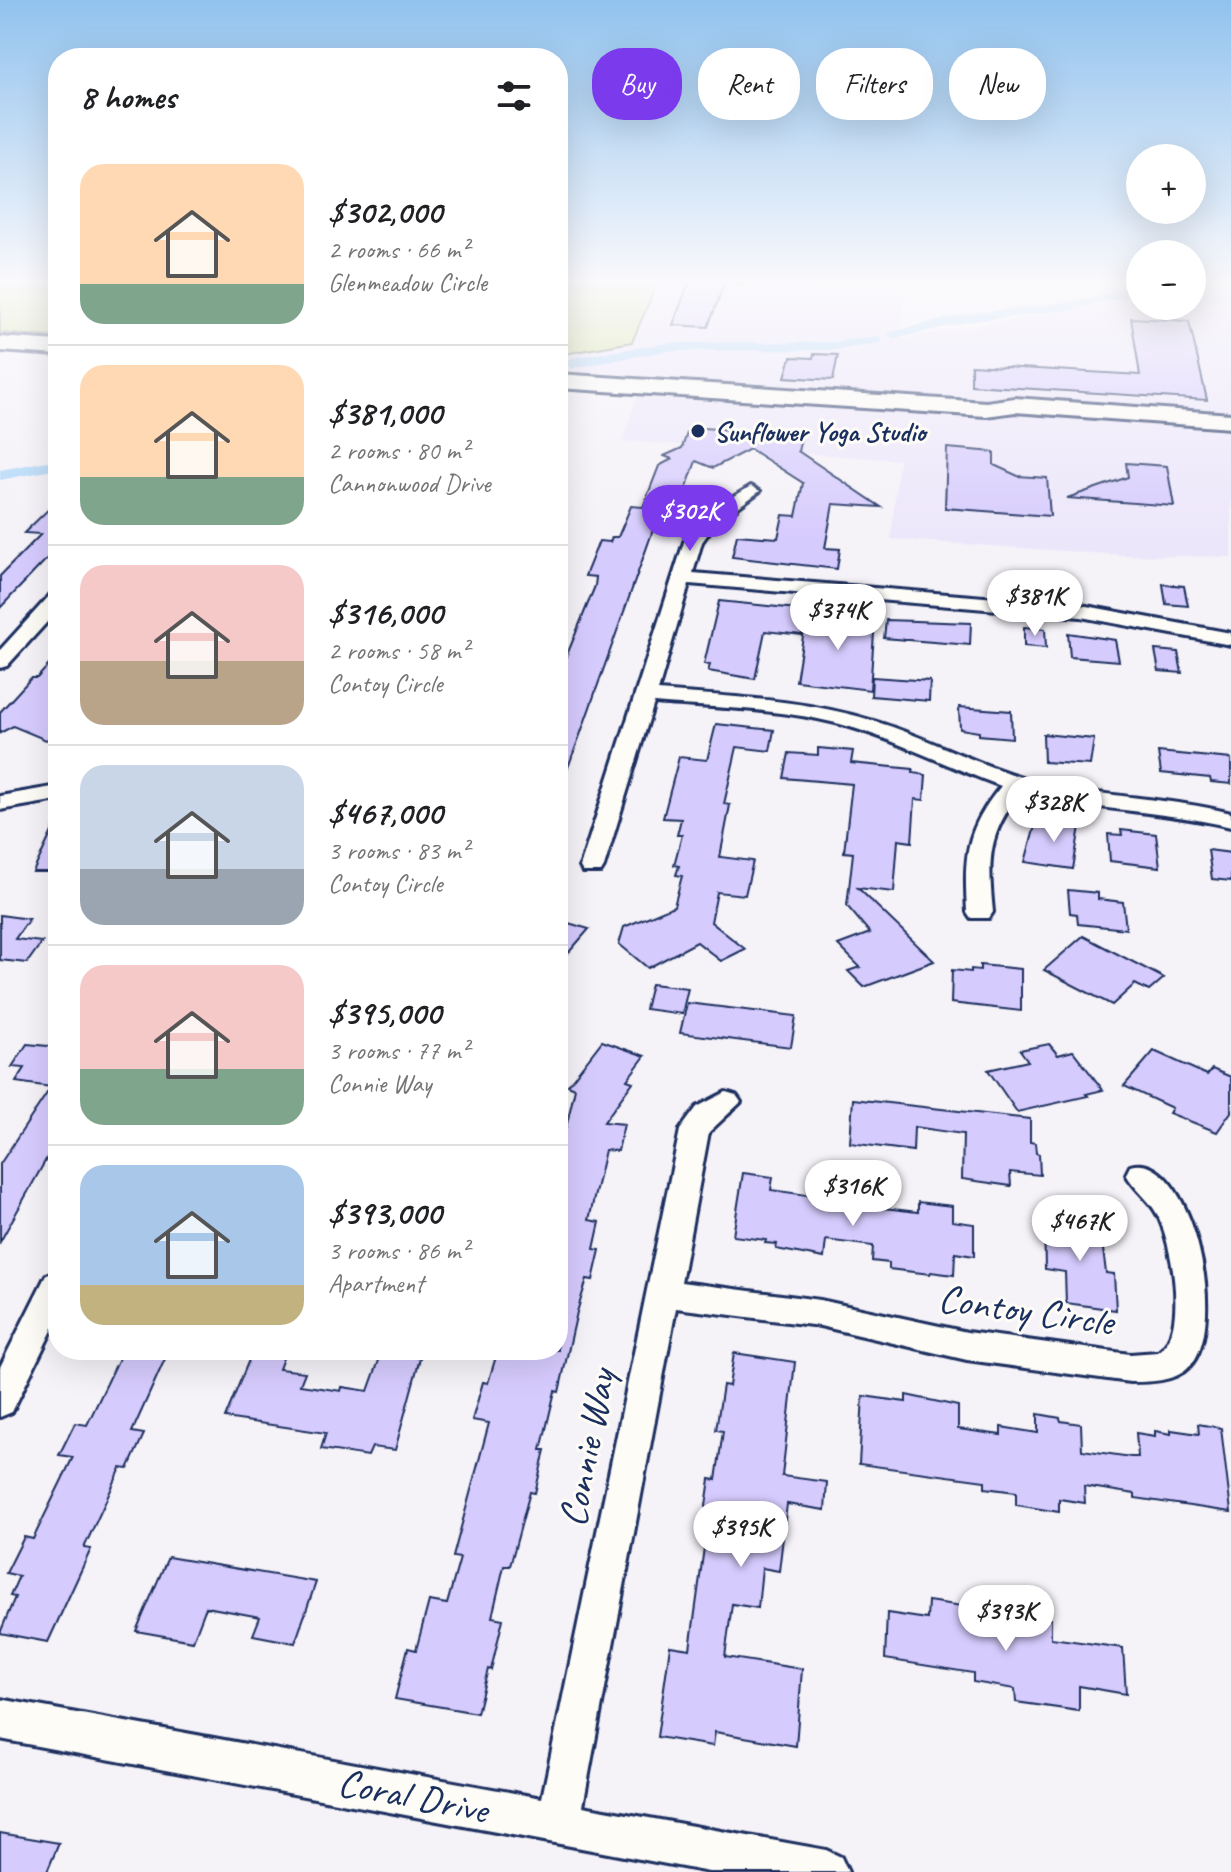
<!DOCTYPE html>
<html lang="en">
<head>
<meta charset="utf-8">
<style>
	:root { --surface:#fff; --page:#f6f6f6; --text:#202124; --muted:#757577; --line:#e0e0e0; --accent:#7c3aed }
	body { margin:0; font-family:Caveat,sans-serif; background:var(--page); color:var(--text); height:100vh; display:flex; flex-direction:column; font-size:30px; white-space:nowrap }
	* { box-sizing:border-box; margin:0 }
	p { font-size:26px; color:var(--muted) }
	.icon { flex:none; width:44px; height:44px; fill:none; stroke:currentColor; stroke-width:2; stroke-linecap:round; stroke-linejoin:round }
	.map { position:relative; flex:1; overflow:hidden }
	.drawer { position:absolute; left:48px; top:48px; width:520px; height:1312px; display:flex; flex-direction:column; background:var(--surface); border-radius:32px; box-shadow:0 8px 32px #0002 }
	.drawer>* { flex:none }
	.hud { position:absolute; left:592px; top:48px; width:518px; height:72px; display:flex; gap:16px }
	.tools { position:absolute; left:1126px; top:144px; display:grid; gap:16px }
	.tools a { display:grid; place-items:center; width:80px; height:80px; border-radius:50%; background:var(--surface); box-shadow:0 8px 32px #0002; font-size:40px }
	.price { position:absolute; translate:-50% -68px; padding:0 18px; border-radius:28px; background:#fff; color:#222; font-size:26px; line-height:52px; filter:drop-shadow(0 2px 4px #0008) }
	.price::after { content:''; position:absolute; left:50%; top:48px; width:24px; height:18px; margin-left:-12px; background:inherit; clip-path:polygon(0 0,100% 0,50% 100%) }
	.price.current { background:var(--accent); color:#fff }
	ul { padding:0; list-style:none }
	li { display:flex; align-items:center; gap:24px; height:200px; padding:0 32px }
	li+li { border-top:2px solid var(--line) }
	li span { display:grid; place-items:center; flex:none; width:224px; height:160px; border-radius:24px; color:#555 }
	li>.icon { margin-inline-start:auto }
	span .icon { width:96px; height:96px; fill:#fffc; stroke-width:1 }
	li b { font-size:34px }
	h2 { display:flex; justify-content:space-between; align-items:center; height:96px; padding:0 32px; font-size:34px }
	.pill { padding:0 28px; border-radius:32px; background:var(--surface); box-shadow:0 8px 32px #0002; font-size:28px; line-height:72px }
	.pill.current { background:var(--accent); color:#fff }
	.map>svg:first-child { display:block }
	.built { fill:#ece6fa }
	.green { fill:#d2e195; stroke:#76887a; stroke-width:2 }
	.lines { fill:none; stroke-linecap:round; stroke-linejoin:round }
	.canal { fill:#aed6f8; fill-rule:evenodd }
	.building { fill:#d6cbfd; stroke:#1b2f5e; stroke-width:2 }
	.street-casing { stroke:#1b2f5e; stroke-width:6 }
	.primary-casing { stroke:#1b2f5e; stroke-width:6 }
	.street { fill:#fdfcf7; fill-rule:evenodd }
	.primary { fill:#fdfcf7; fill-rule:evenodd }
	.poi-dot { fill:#1b2f5e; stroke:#fdfcf7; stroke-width:3 }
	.labels { text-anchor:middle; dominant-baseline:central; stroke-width:6; stroke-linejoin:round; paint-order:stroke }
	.far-poi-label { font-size:28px; font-weight:bold; fill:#1b2f5e; stroke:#fdfcf7; text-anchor:start }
	.near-street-label { font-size:40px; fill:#1b2f5e; stroke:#fdfcf7 }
</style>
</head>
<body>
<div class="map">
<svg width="1231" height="1872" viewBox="0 0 1231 1872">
	<rect width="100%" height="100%" fill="#f5f2f8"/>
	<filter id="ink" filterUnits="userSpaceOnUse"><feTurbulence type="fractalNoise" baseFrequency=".0125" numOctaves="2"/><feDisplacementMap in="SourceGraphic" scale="16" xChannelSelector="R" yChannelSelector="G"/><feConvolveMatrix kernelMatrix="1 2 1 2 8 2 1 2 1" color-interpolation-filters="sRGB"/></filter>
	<g filter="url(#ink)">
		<polygon class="built" points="659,279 904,293 900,339 1140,298 1140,306 1192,306 1192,289 1231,282 1231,557 1122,555 891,539 899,460 622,441 645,376 558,370 558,355 632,342"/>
		<g class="green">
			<polygon points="0,279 58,279 58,337 0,333"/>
			<polygon points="558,279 659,279 632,342 558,355"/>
		</g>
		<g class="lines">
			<g class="canal">
				<polygon points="1192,279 1207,279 1192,284"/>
				<polygon points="1140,286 1140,294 1070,310 965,322 895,339 888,335 890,332 965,314 1070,302"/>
				<polygon points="876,336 881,337 881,343 835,350 667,351 572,368 564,363 572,358 667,343 835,342"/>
				<polygon points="58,459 58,469 0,480 0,470"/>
			</g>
		</g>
		<g class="building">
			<polygon points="690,279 726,279 708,327 673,325"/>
			<polygon points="1131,318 1189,321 1207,400 971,385 971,365 1140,375"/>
			<polygon points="814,354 838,355 833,380 785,377 791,357 813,358"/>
			<polygon points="689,427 802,435 798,451 881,507 833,504 825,548 840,549 837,569 732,557 737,535 778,538 783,515 796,516 803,483 750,449 713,468 696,461 685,492 674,493 663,517 658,516 579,738 561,786 558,786 558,677 595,586 596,577 585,576 599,541 610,542 612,537 618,537 631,506 643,507 659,466 672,459 664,456 682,448"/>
			<polygon points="947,448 994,452 994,465 1018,476 1047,478 1050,516 945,508"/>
			<polygon points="1126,463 1167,466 1174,506 1067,498 1128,477"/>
			<polygon points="58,500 58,547 0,608 0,576 41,534 24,533"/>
			<polygon points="1163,584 1184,586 1188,606 1166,604"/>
			<polygon points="719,601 807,610 802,635 765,631 755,679 708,671 710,665 704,664"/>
			<polygon points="847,613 868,614 868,618 875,619 870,690 796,681 806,617 846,620"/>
			<polygon points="886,620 971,623 970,645 884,638"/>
			<polygon points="1024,627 1045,629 1046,648 1024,646"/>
			<polygon points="1068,633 1115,640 1119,661 1070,657"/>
			<polygon points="1155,650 1178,652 1182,673 1159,671"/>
			<polygon points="58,655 58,733 46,740 13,726 0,733 0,712 31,678 37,678"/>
			<polygon points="872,677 930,681 929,701 871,696"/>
			<polygon points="959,707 1011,711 1012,738 979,735 979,732 960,729"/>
			<polygon points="716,724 774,730 770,751 737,747 724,804 730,805 720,857 753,861 745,895 717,892 711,922 745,949 721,961 697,942 648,968 619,944 624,927 674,906 682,876 676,875 679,866 674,865 682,835 677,835 681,819 663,818 679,757 707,760"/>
			<polygon points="1043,734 1094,739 1090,765 1044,762"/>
			<polygon points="818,748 853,751 851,763 913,769 913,773 926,775 924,800 915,799 912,842 898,840 894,892 858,888 934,961 864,987 848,971 860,967 838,945 870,933 847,906 853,853 844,852 852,784 784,778 789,753 818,755"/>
			<polygon points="1158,752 1231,759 1231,784 1211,782 1210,778 1161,773"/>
			<polygon points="58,819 58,872 33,872"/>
			<polygon points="1037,819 1080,826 1073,869 1025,862"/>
			<polygon points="1121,830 1156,834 1160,867 1110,861 1108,834 1122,835"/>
			<polygon points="1208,850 1231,853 1231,881 1212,879"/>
			<polygon points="1068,890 1098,893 1098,899 1123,902 1126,929 1078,924 1077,914 1070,913"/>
			<polygon points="0,915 29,919 15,939 42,942 27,963 0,960"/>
			<polygon points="558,920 589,929 558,965"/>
			<polygon points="1083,936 1164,978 1149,991 1135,984 1112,1005 1044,970"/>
			<polygon points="980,965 1021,969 1021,1011 951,1003 952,970 971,972 971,969 980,970"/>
			<polygon points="651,984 688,988 682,1014 645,1009"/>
			<polygon points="687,1003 796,1016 791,1047 680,1033"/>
			<polygon points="602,1041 645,1056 627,1080 633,1082 604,1122 624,1124 618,1151 605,1150 589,1220 600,1222 594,1249 600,1250 593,1280 587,1279 577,1312 559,1392 555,1391 541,1450 545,1450 535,1493 530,1492 510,1566 504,1566 492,1617 503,1619 491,1670 488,1669 477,1713 395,1699 408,1648 416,1650 429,1601 447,1604 460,1558 453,1557 489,1423 472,1420 483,1382 488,1383 498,1350 558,1350 558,1127 566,1128 575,1088 568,1085"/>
			<polygon points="27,1044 58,1047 58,1138 0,1242 0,1164 51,1087 16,1082 25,1068 12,1067"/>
			<polygon points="1049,1044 1058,1055 1073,1051 1103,1090 1086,1094 1088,1096 1017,1112 988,1070 1028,1061 1020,1050"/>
			<polygon points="1154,1051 1207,1075 1212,1069 1231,1077 1231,1112 1217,1132 1169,1113 1172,1108 1124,1086"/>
			<polygon points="853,1099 1030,1119 1030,1142 1035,1143 1036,1153 1039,1154 1040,1175 1010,1172 1011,1186 962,1179 963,1134 914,1127 913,1151 850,1143"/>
			<polygon points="743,1173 773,1177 771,1190 843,1200 842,1203 918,1212 918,1202 952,1206 952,1221 974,1224 974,1256 955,1253 954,1275 931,1272 930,1274 889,1269 889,1263 872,1261 873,1246 826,1240 824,1258 776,1249 777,1244 765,1243 766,1240 733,1236"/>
			<polygon points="1044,1218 1100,1226 1106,1273 1114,1274 1116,1310 1066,1303 1065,1272 1045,1269"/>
			<polygon points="123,1350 169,1350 132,1432 144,1434 128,1469 121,1468 84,1548 91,1549 48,1642 0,1633 15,1597 10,1596 19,1576 6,1573 24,1537 33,1539 73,1457 59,1455 75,1423 87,1425"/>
			<polygon points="253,1350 286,1350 279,1369 305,1372 300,1385 341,1391 342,1387 368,1391 382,1352 420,1358 395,1450 372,1447 368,1456 321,1449 326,1433 225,1418"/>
			<polygon points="734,1353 795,1362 782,1476 827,1482 825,1510 787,1504 779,1571 762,1568 758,1608 732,1604 725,1657 802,1669 796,1746 715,1732 713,1746 657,1737 670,1646 690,1649 707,1526 703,1526 710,1479 716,1480 723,1431 716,1430 723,1385 729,1386"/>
			<polygon points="906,1395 958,1406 958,1429 1001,1435 1001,1427 1038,1433 1038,1414 1060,1418 1061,1421 1081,1424 1082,1450 1131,1457 1138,1457 1136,1433 1155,1436 1155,1431 1171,1434 1171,1430 1199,1434 1198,1424 1221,1428 1231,1512 1135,1498 1135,1494 1084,1486 1085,1503 1059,1499 1059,1512 1016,1505 1016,1492 985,1488 985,1481 859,1464 863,1396 906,1402"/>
			<polygon points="168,1557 316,1582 295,1643 253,1635 260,1617 206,1607 193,1641 136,1631"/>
			<polygon points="928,1601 1051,1619 1051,1638 1123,1648 1126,1694 1079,1686 1079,1711 1016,1702 1015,1689 973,1682 973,1673 885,1659 887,1613 927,1619"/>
			<polygon points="0,1833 59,1843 47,1872 0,1872"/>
		</g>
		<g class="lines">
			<defs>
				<g id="street">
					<polygon points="733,279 747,279 747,280 740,284"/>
					<path d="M751,486L760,491L715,524L702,542L693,573L1081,605L1231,633V645L1081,617L689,584L658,691C731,697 803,699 874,721C930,738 982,768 1039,782C1102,798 1168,797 1231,813V827C1162,810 1090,811 1021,792C987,834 988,860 993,912L989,918H971L967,912C964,856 965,830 1001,786C946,766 893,738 836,723C777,708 714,708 654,703L604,867L601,872H583L580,867L684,542L702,516Z"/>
					<polygon points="58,592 58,610 7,666 0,668 0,650 51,594"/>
					<polygon points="58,786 58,800 0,810 0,796"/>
					<path d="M726,1092L736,1095L741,1102L709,1132L681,1282L820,1300L967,1332L1130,1354L1158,1352C1189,1333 1172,1242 1157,1214C1149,1199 1134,1189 1126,1174L1130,1166C1190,1148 1231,1324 1189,1367C1175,1382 1148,1382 1130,1382L967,1360L820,1326L676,1308L583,1806L826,1850L841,1857L848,1872H709L0,1739V1699L542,1798L680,1130L697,1107Z"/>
					<polygon points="58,1271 58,1318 12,1412 0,1417 0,1367 46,1275"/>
				</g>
				<g id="primary">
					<polygon points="0,337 58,341 58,355 0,351"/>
					<polygon points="558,374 986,402 1015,398 1231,414 1231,428 1015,412 986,416 558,388"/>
				</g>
			</defs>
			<use href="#street" class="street-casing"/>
			<use href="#primary" class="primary-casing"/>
			<use href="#street" class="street"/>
			<use href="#primary" class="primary"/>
		</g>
	</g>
	<linearGradient id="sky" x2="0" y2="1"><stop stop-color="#91c2ee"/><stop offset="0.52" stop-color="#faf9fc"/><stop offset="1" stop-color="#faf9fc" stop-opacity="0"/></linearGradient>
	<rect width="1231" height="541" fill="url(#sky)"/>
	<circle class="poi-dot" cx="698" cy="431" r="8"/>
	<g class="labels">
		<g class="far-poi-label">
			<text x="714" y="431">Sunflower Yoga Studio</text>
		</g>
		<g class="near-street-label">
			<text transform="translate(1026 1310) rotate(8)">Contoy Circle</text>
			<text transform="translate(587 1448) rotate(-79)">Connie Way</text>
			<text transform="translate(413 1796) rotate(11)">Coral Drive</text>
		</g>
	</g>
</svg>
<div class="tools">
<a>+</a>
<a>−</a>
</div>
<b class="price current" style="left:690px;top:553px">$302K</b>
<b class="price" style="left:1035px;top:638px">$381K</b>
<b class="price" style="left:838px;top:652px">$374K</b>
<b class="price" style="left:1054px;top:844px">$328K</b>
<b class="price" style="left:853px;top:1228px">$316K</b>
<b class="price" style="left:1080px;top:1263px">$467K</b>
<b class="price" style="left:741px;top:1569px">$395K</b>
<b class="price" style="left:1006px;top:1653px">$393K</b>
<div class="hud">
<a class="pill current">Buy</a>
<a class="pill">Rent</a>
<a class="pill">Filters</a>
<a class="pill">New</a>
</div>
<section class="drawer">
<h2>8 homes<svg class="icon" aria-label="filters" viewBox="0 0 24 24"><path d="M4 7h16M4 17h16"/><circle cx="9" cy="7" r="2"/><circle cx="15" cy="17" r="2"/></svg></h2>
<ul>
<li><span style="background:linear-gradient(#ffd9b3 75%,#7fa58c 0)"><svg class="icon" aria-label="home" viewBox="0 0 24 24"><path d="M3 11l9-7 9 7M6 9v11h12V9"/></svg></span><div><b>$302,000</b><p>2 rooms · 66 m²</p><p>Glenmeadow Circle</p></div></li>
<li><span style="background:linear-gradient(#ffd9b3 70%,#7fa58c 0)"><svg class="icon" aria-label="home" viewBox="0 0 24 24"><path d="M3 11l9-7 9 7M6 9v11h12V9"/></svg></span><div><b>$381,000</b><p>2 rooms · 80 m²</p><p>Cannonwood Drive</p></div></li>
<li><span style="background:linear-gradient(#f6c9c9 60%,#b9a48a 0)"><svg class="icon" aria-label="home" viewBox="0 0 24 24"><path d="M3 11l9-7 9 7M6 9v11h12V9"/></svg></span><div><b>$316,000</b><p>2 rooms · 58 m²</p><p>Contoy Circle</p></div></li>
<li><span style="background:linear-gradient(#c9d6e8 65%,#9aa5b1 0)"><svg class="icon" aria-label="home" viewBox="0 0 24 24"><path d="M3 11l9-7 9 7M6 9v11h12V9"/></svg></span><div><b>$467,000</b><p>3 rooms · 83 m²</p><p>Contoy Circle</p></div></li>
<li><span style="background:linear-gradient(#f6c9c9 65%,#7fa58c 0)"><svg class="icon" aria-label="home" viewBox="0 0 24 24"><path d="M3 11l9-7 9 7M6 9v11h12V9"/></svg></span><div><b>$395,000</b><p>3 rooms · 77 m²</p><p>Connie Way</p></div></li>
<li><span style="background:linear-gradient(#a9c7e8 75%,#c2b280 0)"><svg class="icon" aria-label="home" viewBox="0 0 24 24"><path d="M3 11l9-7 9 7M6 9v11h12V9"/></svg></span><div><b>$393,000</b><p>3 rooms · 86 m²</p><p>Apartment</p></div></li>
</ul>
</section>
</div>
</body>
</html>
